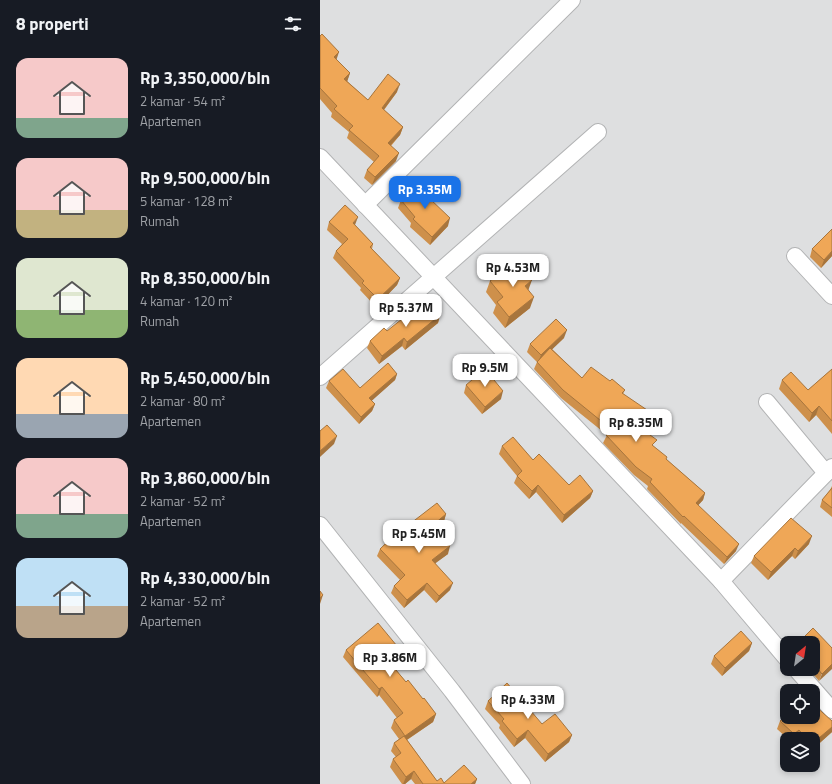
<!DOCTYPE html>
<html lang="id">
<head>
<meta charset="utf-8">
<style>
	:root { --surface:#171b24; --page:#242831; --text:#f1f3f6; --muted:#9ea1a6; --accent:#1a73e8 }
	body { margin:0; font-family:"Titillium Web",sans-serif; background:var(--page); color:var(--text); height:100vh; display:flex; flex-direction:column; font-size:15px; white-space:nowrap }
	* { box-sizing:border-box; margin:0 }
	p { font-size:13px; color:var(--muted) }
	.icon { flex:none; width:22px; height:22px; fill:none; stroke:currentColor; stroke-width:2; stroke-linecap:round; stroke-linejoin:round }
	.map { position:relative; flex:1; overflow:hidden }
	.sheet { display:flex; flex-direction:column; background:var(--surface); width:320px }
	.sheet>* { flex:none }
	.needle { width:26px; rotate:30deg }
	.buttons { position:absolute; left:460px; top:636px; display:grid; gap:8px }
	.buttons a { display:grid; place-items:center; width:40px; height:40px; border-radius:8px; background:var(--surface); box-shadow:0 2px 6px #0003; font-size:20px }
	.price { position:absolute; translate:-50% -34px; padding:0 9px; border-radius:8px; background:#fff; color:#222; font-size:13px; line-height:26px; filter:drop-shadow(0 1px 2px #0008) }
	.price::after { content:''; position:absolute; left:50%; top:24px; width:12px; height:9px; margin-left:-6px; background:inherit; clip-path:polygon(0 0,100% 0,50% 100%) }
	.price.selected { background:var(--accent); color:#fff }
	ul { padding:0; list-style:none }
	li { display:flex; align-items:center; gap:12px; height:100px; padding:0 16px }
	li span { display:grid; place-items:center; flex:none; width:112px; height:80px; border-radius:12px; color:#555 }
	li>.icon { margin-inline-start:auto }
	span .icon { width:48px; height:48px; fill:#fffc; stroke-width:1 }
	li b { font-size:17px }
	h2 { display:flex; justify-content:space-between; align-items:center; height:48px; padding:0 16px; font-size:17px }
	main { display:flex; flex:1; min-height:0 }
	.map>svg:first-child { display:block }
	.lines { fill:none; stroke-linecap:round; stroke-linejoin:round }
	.minor-casing { stroke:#b2b3b4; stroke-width:18 }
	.minor { stroke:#fff; stroke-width:16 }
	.wall { fill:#ce904b }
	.shaded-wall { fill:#a7753d }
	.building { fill:#efa757; stroke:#a7753d }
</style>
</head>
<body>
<main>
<section class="sheet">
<h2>8 properti<svg class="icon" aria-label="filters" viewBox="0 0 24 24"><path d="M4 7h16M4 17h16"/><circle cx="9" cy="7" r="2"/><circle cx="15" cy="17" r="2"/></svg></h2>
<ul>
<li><span style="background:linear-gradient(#f6c9c9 75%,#7fa58c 0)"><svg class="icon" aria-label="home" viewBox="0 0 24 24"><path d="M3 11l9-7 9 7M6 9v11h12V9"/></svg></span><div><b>Rp 3,350,000/bln</b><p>2 kamar · 54 m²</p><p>Apartemen</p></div></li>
<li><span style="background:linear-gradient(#f6c9c9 65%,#c2b280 0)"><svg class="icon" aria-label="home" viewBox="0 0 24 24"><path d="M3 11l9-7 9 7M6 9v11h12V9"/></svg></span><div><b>Rp 9,500,000/bln</b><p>5 kamar · 128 m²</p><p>Rumah</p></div></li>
<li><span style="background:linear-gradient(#dfe7d0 65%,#8fb573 0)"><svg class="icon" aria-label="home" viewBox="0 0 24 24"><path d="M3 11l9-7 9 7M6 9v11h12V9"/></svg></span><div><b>Rp 8,350,000/bln</b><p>4 kamar · 120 m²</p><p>Rumah</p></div></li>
<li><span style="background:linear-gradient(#ffd9b3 70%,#9aa5b1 0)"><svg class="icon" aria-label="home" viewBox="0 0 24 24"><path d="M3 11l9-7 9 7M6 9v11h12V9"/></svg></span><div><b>Rp 5,450,000/bln</b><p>2 kamar · 80 m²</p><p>Apartemen</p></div></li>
<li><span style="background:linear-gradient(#f6c9c9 70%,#7fa58c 0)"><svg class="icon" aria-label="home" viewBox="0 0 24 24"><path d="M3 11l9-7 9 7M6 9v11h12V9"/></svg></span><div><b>Rp 3,860,000/bln</b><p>2 kamar · 52 m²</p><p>Apartemen</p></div></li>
<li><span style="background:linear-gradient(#bfe0f5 60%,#b9a48a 0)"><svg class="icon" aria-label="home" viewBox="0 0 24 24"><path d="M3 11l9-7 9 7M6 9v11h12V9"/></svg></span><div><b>Rp 4,330,000/bln</b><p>2 kamar · 52 m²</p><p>Apartemen</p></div></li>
</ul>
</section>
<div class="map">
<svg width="512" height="784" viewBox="0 0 512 784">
	<rect width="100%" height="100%" fill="#dedfe0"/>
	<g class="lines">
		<defs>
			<g id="minor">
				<polyline points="0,157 401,581 467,659"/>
				<polyline points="45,205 252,0"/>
				<polyline points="475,256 512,296"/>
				<polyline points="0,377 278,132"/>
				<polyline points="447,402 506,473"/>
				<polyline points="0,525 132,691 202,784"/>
				<polyline points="401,581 512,467"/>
				<polyline points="476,669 512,710"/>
			</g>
		</defs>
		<use href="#minor" class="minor-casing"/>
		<use href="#minor" class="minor"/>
	</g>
	<g class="wall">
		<polygon points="0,36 16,59 30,73 27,81 48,100 77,92 64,110 83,127 80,135 71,146 76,161 52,185 44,178 47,170 54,162 27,138 29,132 11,117 12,113 0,99"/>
		<polygon points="111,195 110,199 128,226 110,245 90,227 91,223 78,208 81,200"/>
		<polygon points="9,222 35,225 53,244 52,249 80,278 77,285 56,307 40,290 41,288 13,258 16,251 22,244 7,230"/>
		<polygon points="492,249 512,256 501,268 490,257"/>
		<polygon points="170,281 208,290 210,308 185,328 173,313 176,305 166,292"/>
		<polygon points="120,315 118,323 85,350 82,346 59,364 47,348 50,341 67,331"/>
		<polygon points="244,338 232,349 262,378 290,381 305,390 303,394 327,420 321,428 334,447 346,459 385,493 383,500 378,505 416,551 404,564 361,523 361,524 327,489 328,486 314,475 283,443 287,435 241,398 214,369 217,362 207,352 210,344"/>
		<polygon points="512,369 512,434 496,415 489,422 459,389 462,380 488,390"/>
		<polygon points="77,374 75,380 51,401 55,404 52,411 39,424 6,388 9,381 40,388"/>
		<polygon points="146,385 181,399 162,414 144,393"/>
		<polygon points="182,446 213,460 249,485 273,491 270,498 242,523 216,492 209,499 194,483 197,476 179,454"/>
		<polygon points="512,486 512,517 500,507 502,500 510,490"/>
		<polygon points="126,514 124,521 115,528 128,554 115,563 130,590 116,603 104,590 84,608 71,593 74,586 80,580 57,556 60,549 82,530"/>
		<polygon points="489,544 475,559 472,556 448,580 431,563 434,556"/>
		<polygon points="432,643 429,651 402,676 391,664 394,656"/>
		<polygon points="493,643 512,648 499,681 489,669 493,669"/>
		<polygon points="77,646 74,654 68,660 86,682 103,699 116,714 113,722 87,740 117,781 124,783 157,779 155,784 95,784 91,779 85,784 82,784 70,767 73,759 76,757 71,751 74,743 79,739 71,728 74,720 77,718 59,695 57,697 23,657 26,650"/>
		<polygon points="168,701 222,724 252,735 249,742 225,762 205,738 194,747 179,728 180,725 165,709"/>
		<polygon points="460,721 512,721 512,732 493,749 493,739 477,739 476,737 474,739 468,739 457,729"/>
	</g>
	<g class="shaded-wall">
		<polygon points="19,52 16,61 14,57"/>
		<polygon points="30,73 27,82 24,79"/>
		<polygon points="80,84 77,92 59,116 62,108"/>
		<polygon points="83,127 80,135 65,151 68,143"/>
		<polygon points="79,153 76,161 52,185 55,177"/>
		<polygon points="38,217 35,225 30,231 33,223"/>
		<polygon points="130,218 128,226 110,245 112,237"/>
		<polygon points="512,251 512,256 501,268 504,260"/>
		<polygon points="80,278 77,285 56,307 58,299"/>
		<polygon points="212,280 208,291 205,286"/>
		<polygon points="214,297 210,308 185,328 189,317"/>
		<polygon points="120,315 118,323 85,350 87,342"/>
		<polygon points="247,330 244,338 218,363 221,355"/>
		<polygon points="84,338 82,346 59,364 62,356"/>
		<polygon points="77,374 75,380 47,405 49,398"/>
		<polygon points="183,391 181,399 162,414 165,407"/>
		<polygon points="55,404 52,411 39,424 41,417"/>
		<polygon points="499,406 496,415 489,422 492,413"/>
		<polygon points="330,412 327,420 316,434 319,427"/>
		<polygon points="17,436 14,444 0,457 0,451"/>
		<polygon points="218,485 216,492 209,499 212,491"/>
		<polygon points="273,491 270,498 242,523 244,515"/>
		<polygon points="385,493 383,500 374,510 376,503"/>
		<polygon points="126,514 124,521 110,532 113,525"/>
		<polygon points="492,536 489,544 475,559 478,551"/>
		<polygon points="419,544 416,551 404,564 407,557"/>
		<polygon points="130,546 128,554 109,568 112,560"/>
		<polygon points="475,548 472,556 448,580 451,572"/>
		<polygon points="107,583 104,590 84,608 87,600"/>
		<polygon points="133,583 130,590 116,603 119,596"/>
		<polygon points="3,595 0,604 0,598"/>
		<polygon points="432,643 429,651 402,676 405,668"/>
		<polygon points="77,646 74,654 63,664 65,657"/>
		<polygon points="512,664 512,669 499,681 502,674"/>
		<polygon points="62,687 59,695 57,697 59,689"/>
		<polygon points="116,714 113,722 82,743 85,736"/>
		<polygon points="512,727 512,732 493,749 493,743"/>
		<polygon points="208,730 205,738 194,747 197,739"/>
		<polygon points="479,730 476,737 474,739 473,739 474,734"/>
		<polygon points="252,735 249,742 225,762 228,754"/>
		<polygon points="94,771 91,779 85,784 83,784 86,777"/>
		<polygon points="157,779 155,784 151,784"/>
	</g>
	<g class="building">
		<polygon points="2,34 19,52 14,57 30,73 24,79 48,100 68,74 80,84 62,108 83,127 68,143 79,153 55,177 47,170 59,156 29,130 33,126 14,109 17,106 0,88 0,36"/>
		<polygon points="101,183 111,195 108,197 130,218 112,237 93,219 95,217 81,200"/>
		<polygon points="25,205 38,217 33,223 53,244 50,247 80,278 58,299 42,283 44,281 16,251 28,239 9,222"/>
		<polygon points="512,229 512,251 504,260 492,249"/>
		<polygon points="196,260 212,280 205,286 214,297 189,317 177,302 183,297 170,281"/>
		<polygon points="107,299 120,315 87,342 84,338 62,356 50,341 64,328 67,331"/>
		<polygon points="236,319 247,330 221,355 210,344"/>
		<polygon points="230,348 262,378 271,367 290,381 292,379 305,390 302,393 330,412 319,427 337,440 332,445 347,457 346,459 385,493 376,503 419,544 407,557 364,516 363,517 330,482 332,479 316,467 286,435 291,429 243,390 217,362"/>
		<polygon points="68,363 77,374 49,398 55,404 41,417 9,381 23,369 40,388"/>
		<polygon points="165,369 183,391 165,407 146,385"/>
		<polygon points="512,369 512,421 499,406 492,413 462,380 471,372 488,390"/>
		<polygon points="7,425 17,436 0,451 0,431"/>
		<polygon points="193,437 213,460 219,454 249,485 260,475 273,491 244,515 218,485 212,491 197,476 202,471 182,446"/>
		<polygon points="512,488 512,508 502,500"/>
		<polygon points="117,503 126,514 113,525 130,546 112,560 133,583 119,596 107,583 87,600 74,586 85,575 60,549 81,529 82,530"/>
		<polygon points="471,518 492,536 478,551 475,548 451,572 434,556"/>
		<polygon points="0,591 3,595 0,598"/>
		<polygon points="58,623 77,646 65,657 86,682 88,680 103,699 104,698 116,714 85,736 74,720 83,713 62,687 59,689 26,650"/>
		<polygon points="493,628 512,648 512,664 502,674 493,663 493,643 478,643"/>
		<polygon points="421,631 432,643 405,668 394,656"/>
		<polygon points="187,683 222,724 235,714 252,735 228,754 208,730 197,739 182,721 184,719 168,701"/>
		<polygon points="493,704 512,721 512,727 493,743 493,739 487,739 479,730 474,734 460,721 467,714 467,717 493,717"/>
		<polygon points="84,736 117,781 121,778 124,783 144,765 157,779 151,784 103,784 94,771 86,777 73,759 81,753 74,743"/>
	</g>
</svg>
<div class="buttons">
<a><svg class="needle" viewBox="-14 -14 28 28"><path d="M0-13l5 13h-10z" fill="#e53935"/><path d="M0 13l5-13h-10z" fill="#9ea1a6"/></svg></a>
<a><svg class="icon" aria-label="locate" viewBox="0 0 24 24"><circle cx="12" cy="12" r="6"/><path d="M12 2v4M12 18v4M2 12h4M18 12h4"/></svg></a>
<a><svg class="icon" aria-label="layers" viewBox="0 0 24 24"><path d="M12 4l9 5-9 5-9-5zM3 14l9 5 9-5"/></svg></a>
</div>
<b class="price selected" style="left:105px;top:210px">Rp 3.35M</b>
<b class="price" style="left:193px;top:288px">Rp 4.53M</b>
<b class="price" style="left:86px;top:328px">Rp 5.37M</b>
<b class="price" style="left:165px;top:388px">Rp 9.5M</b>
<b class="price" style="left:316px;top:443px">Rp 8.35M</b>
<b class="price" style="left:99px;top:554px">Rp 5.45M</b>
<b class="price" style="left:70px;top:678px">Rp 3.86M</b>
<b class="price" style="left:208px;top:720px">Rp 4.33M</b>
</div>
</main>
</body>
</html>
